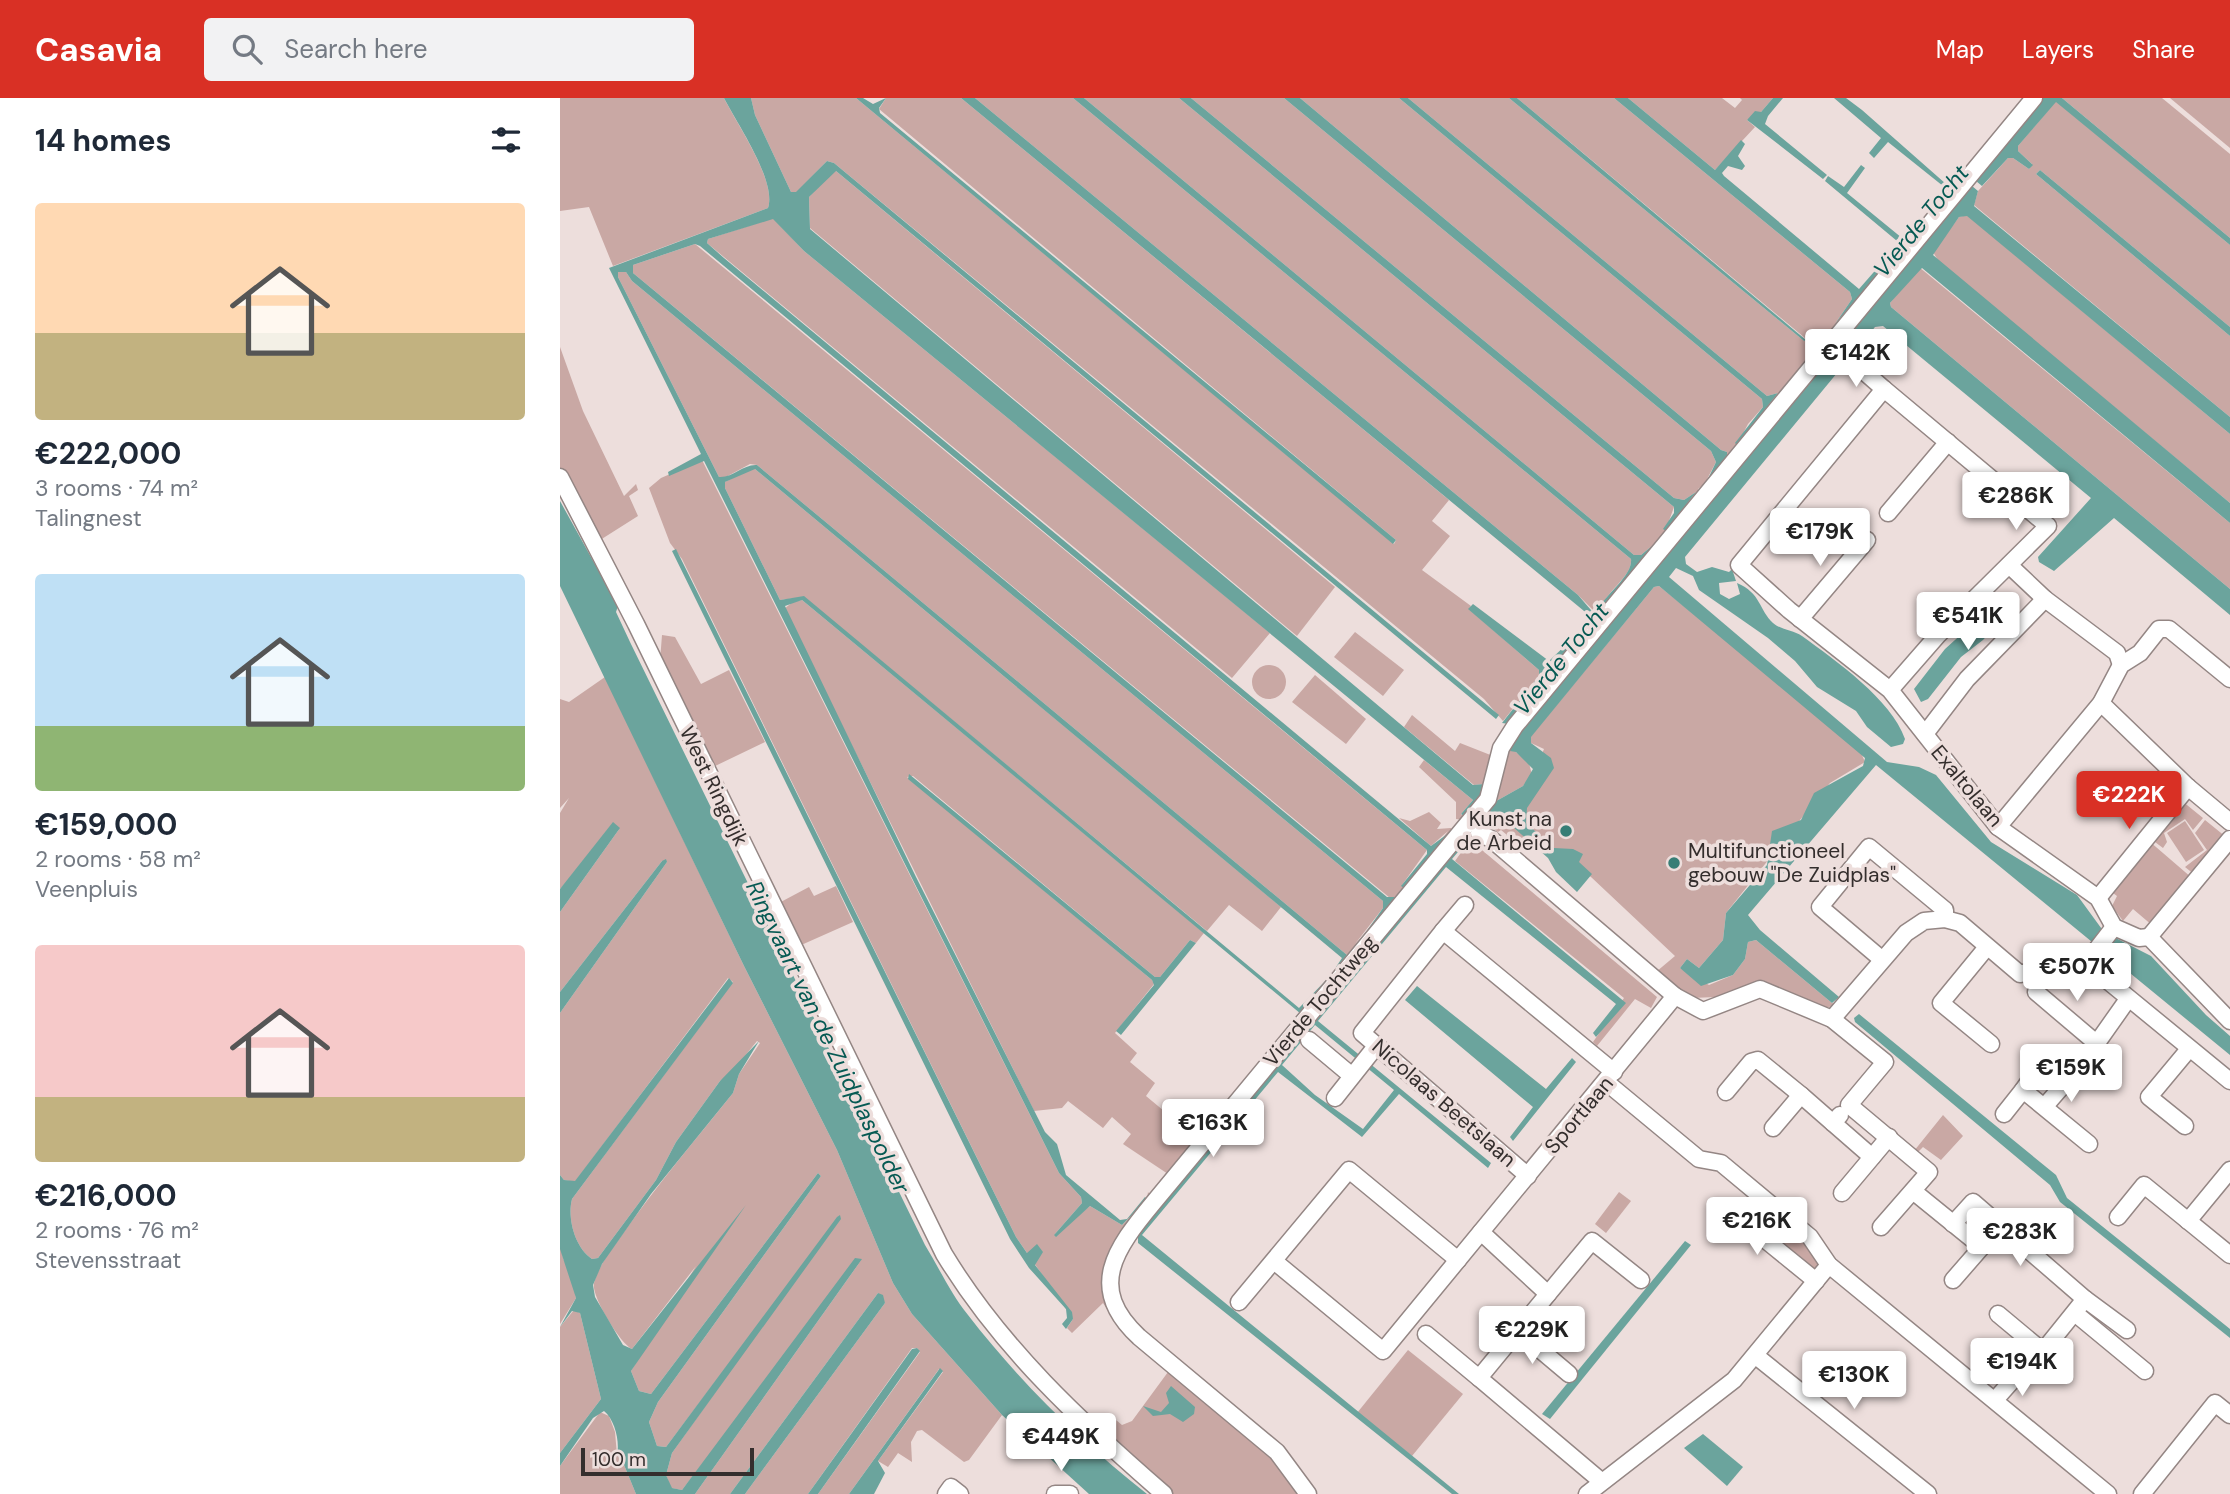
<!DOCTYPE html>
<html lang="en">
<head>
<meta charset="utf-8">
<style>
	:root { --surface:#fff; --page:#f2f2f3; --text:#1f2937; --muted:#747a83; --accent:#d93025 }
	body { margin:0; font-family:"DM Sans",sans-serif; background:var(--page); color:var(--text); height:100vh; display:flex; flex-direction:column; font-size:26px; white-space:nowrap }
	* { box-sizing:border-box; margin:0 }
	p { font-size:23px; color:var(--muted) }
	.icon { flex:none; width:38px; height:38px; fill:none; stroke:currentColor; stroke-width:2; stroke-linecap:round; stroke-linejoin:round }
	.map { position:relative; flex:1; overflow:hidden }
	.details { display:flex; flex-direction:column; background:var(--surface); width:560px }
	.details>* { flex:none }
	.scale { position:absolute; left:21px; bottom:18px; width:173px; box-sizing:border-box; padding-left:7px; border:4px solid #342e2d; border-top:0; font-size:19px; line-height:24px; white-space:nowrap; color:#342e2d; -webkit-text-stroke:5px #eddedc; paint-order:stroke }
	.price { position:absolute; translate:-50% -60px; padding:0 16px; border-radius:7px; background:#fff; color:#222; font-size:23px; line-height:46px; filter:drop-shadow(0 2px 4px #0008) }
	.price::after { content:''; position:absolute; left:50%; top:42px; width:21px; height:16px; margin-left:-10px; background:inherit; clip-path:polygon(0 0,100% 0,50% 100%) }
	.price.active { background:var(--accent); color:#fff }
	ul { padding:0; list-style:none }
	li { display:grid; align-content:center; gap:14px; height:371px; padding:0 35px }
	li span { display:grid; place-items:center; height:217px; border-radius:7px; color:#555 }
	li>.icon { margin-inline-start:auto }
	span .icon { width:126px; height:126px; fill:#fffc; stroke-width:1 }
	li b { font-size:30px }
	h2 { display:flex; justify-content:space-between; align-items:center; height:84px; padding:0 35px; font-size:30px }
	header { display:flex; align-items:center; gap:42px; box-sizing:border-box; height:98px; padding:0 35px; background:var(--accent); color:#fff }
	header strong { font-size:33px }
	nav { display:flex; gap:38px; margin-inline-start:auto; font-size:24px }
	.search { width:490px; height:63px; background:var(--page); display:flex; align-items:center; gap:18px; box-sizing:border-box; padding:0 24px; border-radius:7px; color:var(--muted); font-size:26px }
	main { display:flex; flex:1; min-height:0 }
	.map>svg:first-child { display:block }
	.green { fill:#c9a8a4 }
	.water { fill:#6ba49d; fill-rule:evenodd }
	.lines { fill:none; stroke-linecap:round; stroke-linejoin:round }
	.minor-casing { stroke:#948684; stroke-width:19 }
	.minor { stroke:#fff; stroke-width:16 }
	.poi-dot { fill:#377e76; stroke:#eddedc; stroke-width:2.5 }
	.labels { text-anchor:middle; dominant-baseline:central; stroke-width:7; stroke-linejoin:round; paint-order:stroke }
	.street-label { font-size:21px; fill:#342e2d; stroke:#eddedc }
	.poi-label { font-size:21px; fill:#342e2d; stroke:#eddedc; text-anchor:end }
	.water-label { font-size:23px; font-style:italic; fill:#065a53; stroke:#eddedc }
</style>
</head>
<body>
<header>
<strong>Casavia</strong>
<div class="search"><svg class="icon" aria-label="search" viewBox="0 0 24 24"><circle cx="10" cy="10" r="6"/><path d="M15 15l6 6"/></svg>Search here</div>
<nav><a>Map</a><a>Layers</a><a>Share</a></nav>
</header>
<main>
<section class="details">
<h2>14 homes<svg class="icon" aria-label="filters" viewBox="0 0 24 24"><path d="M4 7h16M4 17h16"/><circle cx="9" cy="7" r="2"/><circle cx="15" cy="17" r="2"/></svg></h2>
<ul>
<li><span style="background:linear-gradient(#ffd9b3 60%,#c2b280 0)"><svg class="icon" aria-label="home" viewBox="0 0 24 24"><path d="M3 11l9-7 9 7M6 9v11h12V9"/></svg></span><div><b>€222,000</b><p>3 rooms · 74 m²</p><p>Talingnest</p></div></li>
<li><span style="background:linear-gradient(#bfe0f5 70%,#8fb573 0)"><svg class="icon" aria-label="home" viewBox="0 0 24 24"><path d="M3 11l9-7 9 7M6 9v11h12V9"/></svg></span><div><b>€159,000</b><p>2 rooms · 58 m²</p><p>Veenpluis</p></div></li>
<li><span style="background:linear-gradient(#f6c9c9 70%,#c2b280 0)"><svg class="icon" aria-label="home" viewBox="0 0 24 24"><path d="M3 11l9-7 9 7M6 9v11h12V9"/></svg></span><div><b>€216,000</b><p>2 rooms · 76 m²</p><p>Stevensstraat</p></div></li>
</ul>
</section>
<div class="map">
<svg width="1670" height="1396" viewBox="0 0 1670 1396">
	<rect width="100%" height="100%" fill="#eddedc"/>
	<g class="green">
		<path d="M0,0H164C176,25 217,83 208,110L53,168L29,109L0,113Z"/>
		<polygon points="191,0 296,0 834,446 836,442 319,11 326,0 401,0 889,402 872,423 890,438 862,472 911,508 909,511 979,572 979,578 943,623 924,601 274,65 267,63 236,95 231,94 195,17"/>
		<path d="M415,0H513L1071,461C1073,478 1046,493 1042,509L1093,447L1081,457H1074L524,0H619L1114,409L1105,434L1136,394L1124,402L1114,400L631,0H724L1151,353L1156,364L1145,385L1167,359V354L1161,352L740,0H839L1202,301L1203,309L1188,326L1177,347L1218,295L1207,298L848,0H949L1244,243L1245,240L957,0H1054L1290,194L1292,201L1275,226L1330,163L1328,158L1332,162L1331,168L1285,225L1276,228L1271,241L1237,282L1222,293L1221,302L1186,344L1172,355V361L1150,388L1143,387L1138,391L1139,401L1111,436L1099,444L1100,448L1050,509L1039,514L1041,521L1024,541L1019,539L1035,525L1037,516L1018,497Z"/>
		<polygon points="1068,0 1162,0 1175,10 1182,2 1180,0 1213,0 1201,14 1187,22 1195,29 1155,72"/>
		<polygon points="1502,0 1602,0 1670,56 1670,140"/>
		<polygon points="1610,0 1670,0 1670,50"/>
		<polygon points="1496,3 1670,147 1670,229 1480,72 1476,76 1670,238 1670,319 1414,107 1418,93 1448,60 1453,60 1469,71 1472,66 1458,53 1458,48"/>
		<polygon points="272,73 276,73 775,489 737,538 250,130 249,99"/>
		<polygon points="1407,117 1670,336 1670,405 1379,164 1373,154 1399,119"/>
		<polygon points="213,120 244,153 710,535 672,580 147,145 148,141"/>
		<polygon points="135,146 867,752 842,787 844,790 888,733 871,748 839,720 850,723 869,714 881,725 877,731 891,730 893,735 796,851 787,857 786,866 787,857 197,367 190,366 164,380 159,379 58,179 58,173 66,174 72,183 823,803 823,810 795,846 817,824 830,800 73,175 73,167"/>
		<polygon points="1359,169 1670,425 1670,491 1331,209 1330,205"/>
		<polygon points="0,249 23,313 64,398 76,386 78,392 69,398 78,418 37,444 0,372"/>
		<polygon points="1204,337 956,640 956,654 969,665 972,677 963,688 931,706 946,649"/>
		<path d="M142,362L499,1075L521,1099L522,1105L494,1137L530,1108L562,1127L587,1101L588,1094L590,1097L549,1164L564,1230L561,1233L543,1205L512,1235L507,1230L513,1221C493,1193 475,1166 456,1139L122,461L110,445L89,390L101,380Z"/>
		<polygon points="190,371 195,371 721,809 702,833 669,807 647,833 244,499 220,502 165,390 165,384"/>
		<polygon points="1099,488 1299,650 1305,664 1270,685 1244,717 1166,815 1163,842 1139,870 1127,861 1120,870 1149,887 1173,877 1185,861 1188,844 1196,842 1272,905 1278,907 1264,910 1198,884 1156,899 1132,900 1115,892 1096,874 1115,858 1031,779 955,721 984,651 971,645 971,638 1094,489"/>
		<polygon points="242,502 644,835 636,845 630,842 600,879 595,879 353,678 347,679 592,882 594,886 555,935 577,955 570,964 595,985 586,998 610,1018 619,1008 628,1016 639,1011 652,1022 647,1028 649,1032 608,1076 563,1046 571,1036 552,1019 543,1030 508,1003 502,1010 474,1013 224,511 234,503"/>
		<polygon points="795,534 844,572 823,598 774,559"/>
		<polygon points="102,537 115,539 141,586 169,572 205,644 151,670 100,563"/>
		<circle cx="709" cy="584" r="17"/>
		<polygon points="755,577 806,621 786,646 732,604"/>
		<path d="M45,579L184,868L277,1052L333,1185L352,1216L442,1317L409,1362L404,1364L362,1332L357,1333L351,1344L352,1364L338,1355L328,1369L318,1363L383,1274L379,1271L289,1396H258L360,1254L357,1250H352L248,1396H185L325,1205L318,1195L170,1396H135L302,1161L122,1392L111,1390L106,1377L112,1355L280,1118L106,1349L97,1348L89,1324L98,1304L261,1078L258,1075L91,1296L79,1293L71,1273L136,1168L72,1251C60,1245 31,1198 34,1185C39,1166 53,1150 64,1134C98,1086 136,1041 173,995L179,976L200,945L197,943L172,974L160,983L116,1044L96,1082L38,1160L32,1161C15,1150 7,1120 12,1101L173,884L168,880L15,1084L4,1082L0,1077V915L107,764L102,763L0,894V814L60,730L0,791V715L9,700L0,710V601L9,604Z"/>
		<path d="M852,617L895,653L900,645L933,658C934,684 925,705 904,722L896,721V704L859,669L864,662L913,702L901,716L903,718L920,699L924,686L914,687L844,629Z"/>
		<polygon points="1622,703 1643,720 1633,732 1625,721 1604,735 1607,744 1603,750 1591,741"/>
		<polygon points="936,714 968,740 957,752 942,743 947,737 941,732 938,734 927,726 921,733 917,732"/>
		<polygon points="1645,722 1666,739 1635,777 1625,769 1647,752 1635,735"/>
		<polygon points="1625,723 1644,752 1626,764 1607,735"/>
		<polygon points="910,742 1097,899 1091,910 1075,901 1037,948 1033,944 1064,900 895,763"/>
		<polygon points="1589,743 1632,780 1593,828 1573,811 1563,823 1552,808 1557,798 1549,792"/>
		<polygon points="276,788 293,824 239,848 217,806 249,789 254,798"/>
		<polygon points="1383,1017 1403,1038 1381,1062 1363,1049 1357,1055 1354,1053"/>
		<polygon points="1059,1094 1071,1103 1046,1135 1035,1126"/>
		<polygon points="1227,1126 1246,1142 1261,1168 1254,1178 1217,1147"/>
		<polygon points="0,1132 3,1160 13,1182 16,1200 0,1226"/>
		<polygon points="14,1212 20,1215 41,1301 0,1355 0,1229"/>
		<polygon points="848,1252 903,1296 852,1358 797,1315"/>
		<polygon points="608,1274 701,1346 743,1396 610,1396 543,1337 556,1322 562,1327 572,1323"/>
		<polygon points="40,1314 49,1318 55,1334 57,1357 62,1362 76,1396 0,1396 0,1368"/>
	</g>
	<g class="water">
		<path d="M164,0H191L195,17L231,94H236L267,63L274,65L939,617L936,621L276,73L249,99L250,131L839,625L913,687L924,686L920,699L904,718L901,716L913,702L244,153L213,121L148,141L147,145L164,160L871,748L890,734L844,790L841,788L867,756V752L140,148L135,146L73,167V175L827,799H835L796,848L823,810V803L72,183L66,174H58V179L159,379C173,380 183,366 197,367L787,857L778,870L776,869L782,860L195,371L165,384V390L220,502L244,498L739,910L771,877L741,916L242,502L225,508L356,779L485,1034L497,1046L506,1077L560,1122L567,1121L585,1099L587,1101L562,1127L530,1108L496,1139L494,1137L522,1105L521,1099L499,1075L144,363L109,378L108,374L141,356L49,170L208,110C217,83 176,24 164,0Z"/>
		<polygon points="296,0 303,0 313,6 326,0 319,10 320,15 836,442 833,446"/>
		<polygon points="401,0 415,0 1018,497 1037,519 1020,538 1018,537 1028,522 1024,513"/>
		<path d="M513,0H524L1074,457H1081L1093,447L1044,509L1041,507C1049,494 1073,476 1071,461Z"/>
		<polygon points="619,0 631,0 1114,400 1124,402 1136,394 1106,433 1103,431 1114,415 1114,409"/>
		<polygon points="724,0 740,0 1161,352 1167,354 1167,359 1146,385 1156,364 1151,353"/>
		<polygon points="839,0 848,0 1207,298 1218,295 1177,347 1175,345 1203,309 1202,301"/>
		<polygon points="949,0 957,0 1246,242 1244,243"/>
		<polygon points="1054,0 1068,0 1155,72 1181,42 1185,46 1178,58 1185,68 1182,72 1168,68 1162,75 1164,78 1299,191 1327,159 1331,162 1275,226 1292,201 1290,194"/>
		<polygon points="1213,0 1223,0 1208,18 1205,26 1267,77 1263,81 1187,22 1195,13 1201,14"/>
		<polygon points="1274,0 1286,0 1302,12 1386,86 1404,66 1388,92 1328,44 1314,60 1309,55 1321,40"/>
		<polygon points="1483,0 1502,0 1670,140 1670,147 1496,4 1458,48 1458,53 1473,67 1469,71 1453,60 1448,60 1422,88 1416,83"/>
		<polygon points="1301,67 1305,70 1287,95 1342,140 1362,120 1340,150 1336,147 1337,143 1265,83 1268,78 1284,89"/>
		<polygon points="1480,72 1670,229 1670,238 1476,76"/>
		<path d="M1412,88L1418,93L1414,108L1670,319V336L1407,118L1399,119L1373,157L1670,405V425L1362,170L1330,205L1331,209L1670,491V517L1554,420L1494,473L1479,464L1478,459L1531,400L1323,228L1315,229L1125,459L1126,466L1137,474L1152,469L1169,474L1172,471L1176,483L1159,485L1160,496L1169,501L1180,496L1177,485C1201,495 1199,512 1213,525C1221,532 1233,532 1242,538C1276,563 1331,601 1345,641L1343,646L1331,649L1307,629L1296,613L1257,589L1235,563L1208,540L1139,492L1133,478L1116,470L1109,479L1327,664L1359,669L1376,677L1431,744L1517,797L1544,834L1591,858L1646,917L1670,938V957L1316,667L1188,817L1200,832L1279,899L1272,905L1196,842L1188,844L1185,861L1173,877L1141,888L1120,870L1127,861L1139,870L1163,842L1166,815L1207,767L1212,733L1241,722L1254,695L1303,668L1305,660L1099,488L1094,489L971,639V645L991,660L994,670L967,710L966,725L994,750L1013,751L1023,756L1019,764L1032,776L1017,794L996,774L988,760L936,714L931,715L892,761L1066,905L1036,939L1033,935L1056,906L886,769L758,923L931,1065L928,1070L839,996L802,1039L718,974L582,1137L899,1396H892L578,1145V1134L931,706L963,688L973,671L956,654L950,653L956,640ZM755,927L834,992L803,1031L755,997L722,967Z"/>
		<path d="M0,403L58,508L56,514L70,544L365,1147C379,1170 391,1196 408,1217C459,1283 521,1344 587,1396H529L442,1317L352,1216L333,1185L277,1052L184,868L0,488Z"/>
		<polygon points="116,451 456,1139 467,1155 477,1146 483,1154 475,1167 512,1214 513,1221 506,1231 502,1226 507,1220 506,1211 469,1170 450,1141 112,453"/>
		<polygon points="1446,496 1458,504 1423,542 1401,559 1368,601 1361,604 1354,591 1385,551"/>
		<polygon points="913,506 989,563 1010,543 1013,546 949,626 942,625 979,578 979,572 908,511"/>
		<polygon points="349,676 595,879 600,879 630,842 636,845 561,937 556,933 594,887 592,882 348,681"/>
		<polygon points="53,724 60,730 0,814 0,791"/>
		<polygon points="106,761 107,764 0,915 0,894 102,763"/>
		<path d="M169,880L173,885L12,1101C7,1120 15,1150 32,1161L38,1160L96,1082L116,1044L160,983L199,943L179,976L173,995L91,1096L42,1166L33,1187L35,1199L63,1247L72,1251L186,1107L71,1273L79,1293L91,1296L258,1075L261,1078L98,1304L89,1324L97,1348L106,1349L277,1119L280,1117L281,1121L112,1355L106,1377L112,1390L122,1392L295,1160L302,1161L135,1396H76L62,1362L57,1357C60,1344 55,1322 44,1313L33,1320L0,1368V1355L41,1301L20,1215L12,1213L0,1229L16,1200L0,1151V1077L4,1082L15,1083Z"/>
		<polygon points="857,888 986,991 1012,960 1016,964 953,1043 950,1039 973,1009 845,902"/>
		<polygon points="1299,916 1496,1077 1507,1100 1670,1231 1670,1240 1500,1104 1490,1087 1295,924 1294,920"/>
		<polygon points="1125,1143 1131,1147 990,1321 982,1316"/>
		<polygon points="318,1195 323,1197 325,1205 185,1396 170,1396"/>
		<polygon points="357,1250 360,1253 258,1396 248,1396 352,1251"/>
		<polygon points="380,1270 383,1273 318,1363 325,1375 314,1396 289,1396"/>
		<polygon points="611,1288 635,1309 634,1316 623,1324 610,1316 593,1318 583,1308 601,1314 609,1305 606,1295"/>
		<polygon points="1143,1336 1183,1369 1167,1388 1124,1350"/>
	</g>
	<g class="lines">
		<defs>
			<g id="minor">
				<polyline points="1292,263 1324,291"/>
				<path d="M0,379L76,526L384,1156C441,1250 521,1324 604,1396"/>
				<polyline points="1328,415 1388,344"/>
				<polyline points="1449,467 1485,501 1557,555 1561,567"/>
				<polyline points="1240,521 1307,442"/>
				<polyline points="1330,592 1378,537 1488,428 1324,291 1179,467 1229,512 1330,592 1438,729 1538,800 1554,829 1579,840 1589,839 1670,923"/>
				<polyline points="1541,605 1628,689 1670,724"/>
				<polyline points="1365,636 1407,581 1485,501"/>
				<polyline points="1438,729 1541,605 1561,567 1580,555 1599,531 1609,531 1670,581"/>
				<polyline points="919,735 931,741 1115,898"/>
				<polyline points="1538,800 1628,689"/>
				<polyline points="883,833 905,807"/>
				<polyline points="1589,839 1670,741"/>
				<polyline points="1427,849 1381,905 1431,946"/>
				<polyline points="1319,859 1260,809 1309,749 1385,812 1385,821"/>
				<polyline points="1526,865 1554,829"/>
				<polyline points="1476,894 1535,944"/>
				<polyline points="1272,921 1346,835 1364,823 1385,821 1400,825 1460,876 1511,862 1526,865 1670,983"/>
				<polyline points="749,942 792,978"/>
				<polyline points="1479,969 1463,992 1529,1046"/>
				<polyline points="1046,984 1139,1061 1161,1065 1250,1139 1269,1167 1548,1396"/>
				<polyline points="1166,994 1191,964 1198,962 1241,997"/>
				<polyline points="775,1000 817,947"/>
				<polyline points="1485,1008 1525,962 1568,901"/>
				<polyline points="1444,1016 1463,992"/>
				<polyline points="1280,1017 1273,1025 1312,1059"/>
				<polyline points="1625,1028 1589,999 1629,951"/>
				<polyline points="1213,1030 1241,997 1273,1025"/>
				<polyline points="968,1078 802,935 883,833 1054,974"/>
				<polyline points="1353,1093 1422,1149"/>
				<polyline points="1282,1095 1329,1039"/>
				<polyline points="1558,1119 1584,1087 1670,1157"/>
				<polyline points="1226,1120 1208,1144 1256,1183"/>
				<polyline points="1628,1123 1670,1072"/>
				<polyline points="1393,1126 1413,1104 1525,1201"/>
				<polyline points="921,1134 988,1196 919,1280 1041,1383"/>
				<polyline points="714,1163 823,1253 1115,898 1143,913 1200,891 1272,921 1325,964 1289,1007 1369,1074 1321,1129"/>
				<polyline points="1393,1182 1440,1128"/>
				<polyline points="988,1196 1032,1143 1081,1182"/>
				<polyline points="679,1204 789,1072 898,1162"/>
				<polyline points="1438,1216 1480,1251"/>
				<polyline points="1516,1216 1585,1273"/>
				<polyline points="958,1233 1009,1276"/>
				<polyline points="866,1236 919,1280"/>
				<polyline points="1196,1258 1368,1396"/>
				<polyline points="1435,1302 1480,1251 1488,1247 1525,1201 1567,1232"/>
				<polyline points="386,1396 391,1389 400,1396"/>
				<polyline points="495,1396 510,1396"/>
				<path d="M748,1396L717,1354L579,1239C526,1190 555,1151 594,1104L928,701L941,650L955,628L1474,0"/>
				<polyline points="1027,1396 1174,1282 1269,1167"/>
				<polyline points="1582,1396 1655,1305 1670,1317"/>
			</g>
		</defs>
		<use href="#minor" class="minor-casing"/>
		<use href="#minor" class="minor"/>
	</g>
	<g class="poi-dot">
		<circle cx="1006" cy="733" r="7"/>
		<circle cx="1114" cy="765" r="7"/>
	</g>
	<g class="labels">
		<g class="street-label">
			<text transform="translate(154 688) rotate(64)">West Ringdijk</text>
			<text transform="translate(1407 688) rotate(50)">Exaltolaan</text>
			<text transform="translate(760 903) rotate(-50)">Vierde Tochtweg</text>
			<text transform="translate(884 1005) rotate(41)">Nicolaas Beetslaan</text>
			<text transform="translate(1019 1017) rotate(-50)">Sportlaan</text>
		</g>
		<g class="poi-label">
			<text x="992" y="721">Kunst na<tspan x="992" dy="24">de Arbeid</tspan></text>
			<text x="1128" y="753" text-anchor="start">Multifunctioneel<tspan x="1128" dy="24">gebouw "De Zuidplas"</tspan></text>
		</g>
		<g class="water-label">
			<text transform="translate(1361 123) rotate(-51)">Vierde Tocht</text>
			<text transform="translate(1001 561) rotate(-51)">Vierde Tocht</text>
			<text transform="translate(268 939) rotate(64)">Ringvaart van de Zuidplaspolder</text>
		</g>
	</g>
</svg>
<div class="scale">100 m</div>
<b class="price" style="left:1296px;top:291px">€142K</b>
<b class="price" style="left:1456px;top:434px">€286K</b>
<b class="price" style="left:1260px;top:470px">€179K</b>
<b class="price" style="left:1408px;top:554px">€541K</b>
<b class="price active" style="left:1569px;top:733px">€222K</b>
<b class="price" style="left:1517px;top:905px">€507K</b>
<b class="price" style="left:1511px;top:1006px">€159K</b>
<b class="price" style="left:653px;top:1061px">€163K</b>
<b class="price" style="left:1197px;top:1159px">€216K</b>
<b class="price" style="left:1460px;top:1170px">€283K</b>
<b class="price" style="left:972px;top:1268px">€229K</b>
<b class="price" style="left:1462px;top:1300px">€194K</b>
<b class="price" style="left:1294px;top:1313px">€130K</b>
<b class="price" style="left:501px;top:1375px">€449K</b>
</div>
</main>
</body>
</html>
